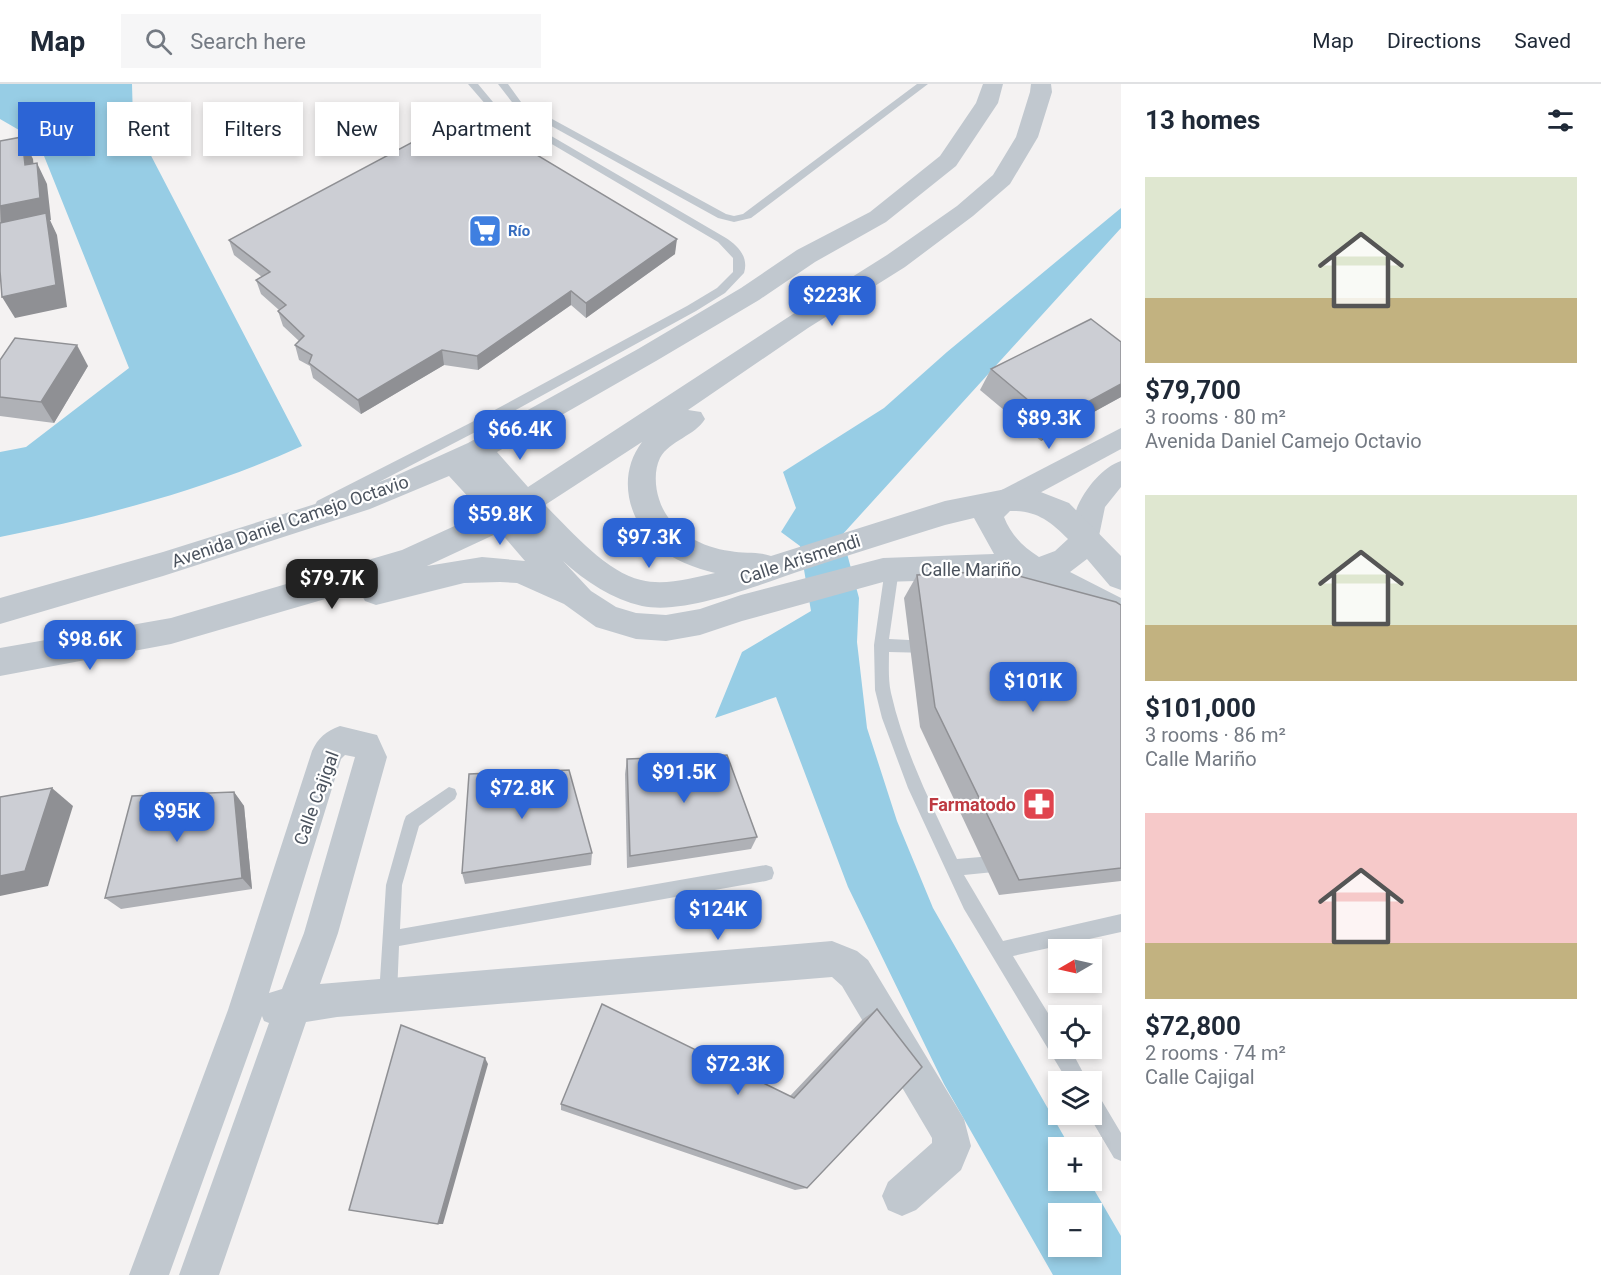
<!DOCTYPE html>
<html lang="en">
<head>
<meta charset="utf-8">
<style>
	:root { --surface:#fff; --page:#f6f6f7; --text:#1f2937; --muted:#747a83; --line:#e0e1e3; --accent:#2c64d5 }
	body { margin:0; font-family:Roboto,sans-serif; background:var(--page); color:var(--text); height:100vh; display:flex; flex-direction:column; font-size:22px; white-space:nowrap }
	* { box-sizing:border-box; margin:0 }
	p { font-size:20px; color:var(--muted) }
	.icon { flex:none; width:33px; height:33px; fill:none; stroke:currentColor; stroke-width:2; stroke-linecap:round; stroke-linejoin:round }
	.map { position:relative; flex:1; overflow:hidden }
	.panel { display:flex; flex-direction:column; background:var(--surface); width:480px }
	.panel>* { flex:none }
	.hud { position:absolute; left:18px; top:18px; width:570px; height:54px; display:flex; gap:12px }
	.needle { width:39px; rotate:261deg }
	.tools { position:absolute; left:1048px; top:855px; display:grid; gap:12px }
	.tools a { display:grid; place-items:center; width:54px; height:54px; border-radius:0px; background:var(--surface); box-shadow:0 3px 9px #0003; font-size:30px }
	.price { position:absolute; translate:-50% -51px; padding:0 14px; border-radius:12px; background:var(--accent); color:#fff; font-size:20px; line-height:39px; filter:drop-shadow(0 2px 3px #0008) }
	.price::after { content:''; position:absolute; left:50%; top:36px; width:18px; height:14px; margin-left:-9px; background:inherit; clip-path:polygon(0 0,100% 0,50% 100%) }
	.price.active { background:#222; color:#fff }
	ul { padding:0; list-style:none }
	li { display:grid; align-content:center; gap:12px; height:318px; padding:0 24px }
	li span { display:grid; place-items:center; height:186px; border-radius:0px; color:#555 }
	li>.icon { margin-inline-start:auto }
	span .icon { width:108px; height:108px; fill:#fffc; stroke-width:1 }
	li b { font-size:26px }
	h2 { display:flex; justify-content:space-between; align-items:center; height:72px; padding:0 24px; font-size:26px }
	.tag { padding:0 21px; border-radius:0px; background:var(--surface); box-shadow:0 3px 9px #0003; font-size:21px; line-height:54px }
	.tag.active { background:var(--accent); color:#fff }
	header { display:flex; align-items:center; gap:36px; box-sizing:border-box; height:84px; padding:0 30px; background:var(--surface); border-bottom:2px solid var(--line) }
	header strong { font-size:28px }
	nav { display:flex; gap:33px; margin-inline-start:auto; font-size:21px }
	.search { width:420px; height:54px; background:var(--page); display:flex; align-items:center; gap:15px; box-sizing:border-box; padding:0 21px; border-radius:0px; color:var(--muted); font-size:22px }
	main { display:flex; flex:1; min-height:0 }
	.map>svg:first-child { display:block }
	.water { fill:#97cde5; fill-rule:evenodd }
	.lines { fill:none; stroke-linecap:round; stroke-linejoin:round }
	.service { fill:#c1c8cf; fill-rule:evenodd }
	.minor { fill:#c1c8cf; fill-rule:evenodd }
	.tertiary { fill:#c1c8cf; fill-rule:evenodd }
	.wall { fill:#afb1b6 }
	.shaded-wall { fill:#8f9094 }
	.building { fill:#ccced4; stroke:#8f9094; stroke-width:1.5 }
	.labels { text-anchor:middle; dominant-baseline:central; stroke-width:4.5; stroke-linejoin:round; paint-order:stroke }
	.far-shop-label { font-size:15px; font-weight:bold; fill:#366cbe; stroke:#fff; text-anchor:start }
	.street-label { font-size:18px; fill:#4b535e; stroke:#fff }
	.health-label { font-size:18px; font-weight:bold; fill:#be3a42; stroke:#fff; text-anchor:end }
</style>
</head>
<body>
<header>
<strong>Map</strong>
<div class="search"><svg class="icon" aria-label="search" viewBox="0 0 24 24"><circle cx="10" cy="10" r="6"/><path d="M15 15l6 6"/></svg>Search here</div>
<nav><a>Map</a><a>Directions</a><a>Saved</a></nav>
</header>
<main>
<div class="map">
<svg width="1121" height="1191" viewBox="0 0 1121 1191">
	<rect width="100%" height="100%" fill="#f4f2f2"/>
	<g class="water">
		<path d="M0,0H132L133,37L302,362C207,405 102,433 0,453V368L26,363L129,284L38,57L0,35Z"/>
		<path d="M1121,124V144L842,451L859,514L857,558L867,644L897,737L933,824L1070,1063L1059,1064V1096L1089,1097L1121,1152V1191H1053L944,1000L848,803L776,613L715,634L742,568L811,527L800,462L781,448L796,424L783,388L884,324L947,268ZM1059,1130H1092V1162H1059Z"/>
	</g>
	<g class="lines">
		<g class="service">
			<path d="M468,0H478L493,18L726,154C738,162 749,173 744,189L725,209L696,227L485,343L327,425H317L315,421L317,417L476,336L687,222L717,204L733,188V174L718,158L487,22Z"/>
			<polygon points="498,0 508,0 521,18 726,130 734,132 743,130 917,0 928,0 751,134 734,138 718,134 515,22"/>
			<path d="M892,479L897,481L899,485L889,555L929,557L934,559L936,563L934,567L929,569L889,568C889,581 888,596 891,609C904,667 932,722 957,775L1004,771L1010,773L1012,779L1010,785L1004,787L964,791L1003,857L1121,830V848L1013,872L1059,947V964H1070L1088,998H1068L964,825L908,704L882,634L875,606L874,561L885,485L887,481Z"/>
			<polygon points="449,703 455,705 457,710 455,715 419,742 402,801 400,845 766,781 772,783 774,789 772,795 766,797 399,862 397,911 394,917 388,920 382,917 379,911 386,801 404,737 406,732"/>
			<polygon points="1092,1010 1099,1012 1121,1049 1121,1077 1114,1074 1088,1030 1092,1030"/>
		</g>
		<g class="minor">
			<polygon points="1121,344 1121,365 1008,426 999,429 990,426 986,419 990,412"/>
			<path d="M1121,377V403L1105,423L1099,452L1095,460L1085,463L1075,460C1062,433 1095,385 1121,377Z"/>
			<path d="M340,642L377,651L387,673L338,849L320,900L832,857L857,867L868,876L964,1035L971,1062L961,1086L916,1126L902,1132L888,1126L882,1112L888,1098L932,1059V1054L842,902L832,893L337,933L306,938L219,1191H179L269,939L264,937L262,932L169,1191H129L228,926L312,667C318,654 326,647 340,642ZM345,671L355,673L304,849L282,905L269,909L341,675Z"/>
		</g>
		<path class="tertiary" d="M983,0H1003L998,19L956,82L886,138L815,178L759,216L656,277L497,368L528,403L790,232L887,171L957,122L993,91L1016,53L1030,8L1031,0H1051L1052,8L1038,53L1010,100L973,132L905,183L808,244L688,326L701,328L705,335C695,352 670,356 660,374C654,386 655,403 659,415C668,445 699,463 730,467C744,470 757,467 771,472L945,417L1011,404L1033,405L1069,419L1121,472V506L1110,502L1087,475L1070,488L1121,514V542L1031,497L1014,494L883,498L742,537L700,551L666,557L636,555L596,543L564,520L517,499L500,498L464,499L376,521L365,517L360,508L363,504L171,560L0,592V564L171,534L402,466L483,429L449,392L370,425L163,492L0,540V514L163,468L350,409L395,392L468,359L638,265L741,204L797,166L870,128L940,72L976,19ZM642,358C617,391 627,435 657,462C673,476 695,484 715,489C692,494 665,502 641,496C606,488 570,446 545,421ZM1010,427C1036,426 1050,437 1068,455L1055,467L1039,473C1023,463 1011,451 1004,433ZM974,434L994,470L883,474L741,511L700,525L666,531L636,529L616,523L591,507L563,477C586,498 612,515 642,522C685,531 756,502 797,488C846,472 896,456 945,441ZM500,448L525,477L482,473L427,482Z"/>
	</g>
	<g class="wall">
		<polygon points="229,156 675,170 586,234 571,221 478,286 444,281 361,330 313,294 310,282 299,276 295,261 299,257 283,242 278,227 279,226 261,210 256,196 262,193 234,171"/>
		<polygon points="1121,258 1121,313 1041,357 980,306 991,285"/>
		<polygon points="0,276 88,282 54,339 0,332"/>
		<polygon points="917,491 1121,521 1121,797 999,811 920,643 904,514"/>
		<polygon points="627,675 757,753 751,765 627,784 625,690"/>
		<polygon points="234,708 244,722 252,805 121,825 105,814"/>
		<polygon points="592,769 591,781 465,800 462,789"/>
		<polygon points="877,925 807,1104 795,1106 561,1026 561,1020 790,1012 863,935"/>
	</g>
	<g class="shaded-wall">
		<polygon points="22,53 33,75 36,103 25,81"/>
		<polygon points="37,79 47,100 51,136 50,136 57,151 67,223 15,234 2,213 0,122"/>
		<polygon points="677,155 675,170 586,234 586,219"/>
		<polygon points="571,207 571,221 478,286 477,272"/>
		<polygon points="77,261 88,282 54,339 41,318"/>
		<polygon points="442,266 444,281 361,330 358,316"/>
		<polygon points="1121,300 1121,313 1041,357 1053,337"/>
		<polygon points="52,704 73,722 48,802 0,812 0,792"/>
		<polygon points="234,708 244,722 252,805 242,794"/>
		<polygon points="485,974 488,980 443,1140 438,1140"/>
	</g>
	<g class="building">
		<polygon points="467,29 677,155 586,219 571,207 477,272 442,266 358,316 309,279 312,271 295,261 304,252 278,227 286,221 256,196 270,188 229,156"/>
		<polygon points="22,53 25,81 37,79 40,114 0,122 0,57"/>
		<polygon points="46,129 56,201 2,213 0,187 0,139"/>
		<polygon points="1091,235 1121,258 1121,300 1053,337 991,285"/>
		<polygon points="15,254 77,261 41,318 0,313 0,276"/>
		<polygon points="1000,487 1116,518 1121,521 1121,784 1019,796 935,623 917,491"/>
		<polygon points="727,671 757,753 630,772 627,675"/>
		<polygon points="569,686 592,769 462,789 469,690"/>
		<polygon points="52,704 25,787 0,792 0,713"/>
		<polygon points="234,708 242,794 105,814 132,712"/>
		<polygon points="602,920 794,1014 877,925 922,983 807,1104 561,1020"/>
		<polygon points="401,941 485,974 438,1140 349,1126"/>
	</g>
	<defs>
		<symbol id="supermarket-square" viewBox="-11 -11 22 22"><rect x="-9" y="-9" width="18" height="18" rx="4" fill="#3f7fe0" stroke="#fff"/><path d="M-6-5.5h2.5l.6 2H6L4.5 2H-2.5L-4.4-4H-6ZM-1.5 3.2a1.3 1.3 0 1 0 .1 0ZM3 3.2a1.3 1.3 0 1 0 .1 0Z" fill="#fff"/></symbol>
		<symbol id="pharmacy-square" viewBox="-11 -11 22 22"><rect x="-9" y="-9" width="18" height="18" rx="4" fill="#e0444e" stroke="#fff"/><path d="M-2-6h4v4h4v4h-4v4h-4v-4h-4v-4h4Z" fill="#fff"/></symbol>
	</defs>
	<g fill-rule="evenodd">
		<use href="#supermarket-square" x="466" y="128" width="38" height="38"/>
		<use href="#pharmacy-square" x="1020" y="701" width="38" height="38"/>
	</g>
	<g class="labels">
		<g class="far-shop-label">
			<text x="508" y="147">Río</text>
		</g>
		<g class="street-label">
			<text transform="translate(290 437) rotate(-19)">Avenida Daniel Camejo Octavio</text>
			<text transform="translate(800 475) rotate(-18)">Calle Arismendi</text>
			<text x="971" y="485">Calle Mariño</text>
			<text transform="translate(316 714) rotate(-70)">Calle Cajigal</text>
		</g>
		<g class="health-label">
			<text x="1016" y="720">Farmatodo</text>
		</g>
	</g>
</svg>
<div class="tools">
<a><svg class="needle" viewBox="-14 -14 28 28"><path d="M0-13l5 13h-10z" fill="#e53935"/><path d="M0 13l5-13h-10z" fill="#747a83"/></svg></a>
<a><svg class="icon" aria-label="locate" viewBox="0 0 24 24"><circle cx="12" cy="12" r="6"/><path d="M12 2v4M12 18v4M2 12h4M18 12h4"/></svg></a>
<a><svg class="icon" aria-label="layers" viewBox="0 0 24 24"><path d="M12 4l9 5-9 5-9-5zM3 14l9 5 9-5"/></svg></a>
<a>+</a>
<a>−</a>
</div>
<b class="price" style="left:832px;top:243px">$223K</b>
<b class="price" style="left:1049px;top:366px">$89.3K</b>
<b class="price" style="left:520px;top:377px">$66.4K</b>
<b class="price" style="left:500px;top:462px">$59.8K</b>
<b class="price" style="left:649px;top:485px">$97.3K</b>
<b class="price active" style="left:332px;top:526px">$79.7K</b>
<b class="price" style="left:90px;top:587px">$98.6K</b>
<b class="price" style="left:1033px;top:629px">$101K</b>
<b class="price" style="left:684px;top:720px">$91.5K</b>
<b class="price" style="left:522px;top:736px">$72.8K</b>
<b class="price" style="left:177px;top:759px">$95K</b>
<b class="price" style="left:718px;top:857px">$124K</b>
<b class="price" style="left:738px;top:1012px">$72.3K</b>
<div class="hud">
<a class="tag active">Buy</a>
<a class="tag">Rent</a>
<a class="tag">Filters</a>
<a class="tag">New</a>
<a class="tag">Apartment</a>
</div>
</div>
<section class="panel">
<h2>13 homes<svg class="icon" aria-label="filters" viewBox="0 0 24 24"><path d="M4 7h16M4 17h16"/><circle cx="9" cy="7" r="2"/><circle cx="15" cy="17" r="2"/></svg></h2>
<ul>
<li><span style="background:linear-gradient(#dfe7d0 65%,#c2b280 0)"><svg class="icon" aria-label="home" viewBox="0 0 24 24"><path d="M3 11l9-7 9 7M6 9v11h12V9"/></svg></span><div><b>$79,700</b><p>3 rooms · 80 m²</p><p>Avenida Daniel Camejo Octavio</p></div></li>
<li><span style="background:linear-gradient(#dfe7d0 70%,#c2b280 0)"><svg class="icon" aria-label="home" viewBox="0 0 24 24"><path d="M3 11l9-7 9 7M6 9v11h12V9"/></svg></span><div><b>$101,000</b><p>3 rooms · 86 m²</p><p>Calle Mariño</p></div></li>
<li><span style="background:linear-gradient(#f6c9c9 70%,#c2b280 0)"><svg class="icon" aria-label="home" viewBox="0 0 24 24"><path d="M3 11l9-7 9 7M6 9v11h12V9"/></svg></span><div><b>$72,800</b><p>2 rooms · 74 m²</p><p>Calle Cajigal</p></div></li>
</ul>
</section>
</main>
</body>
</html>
